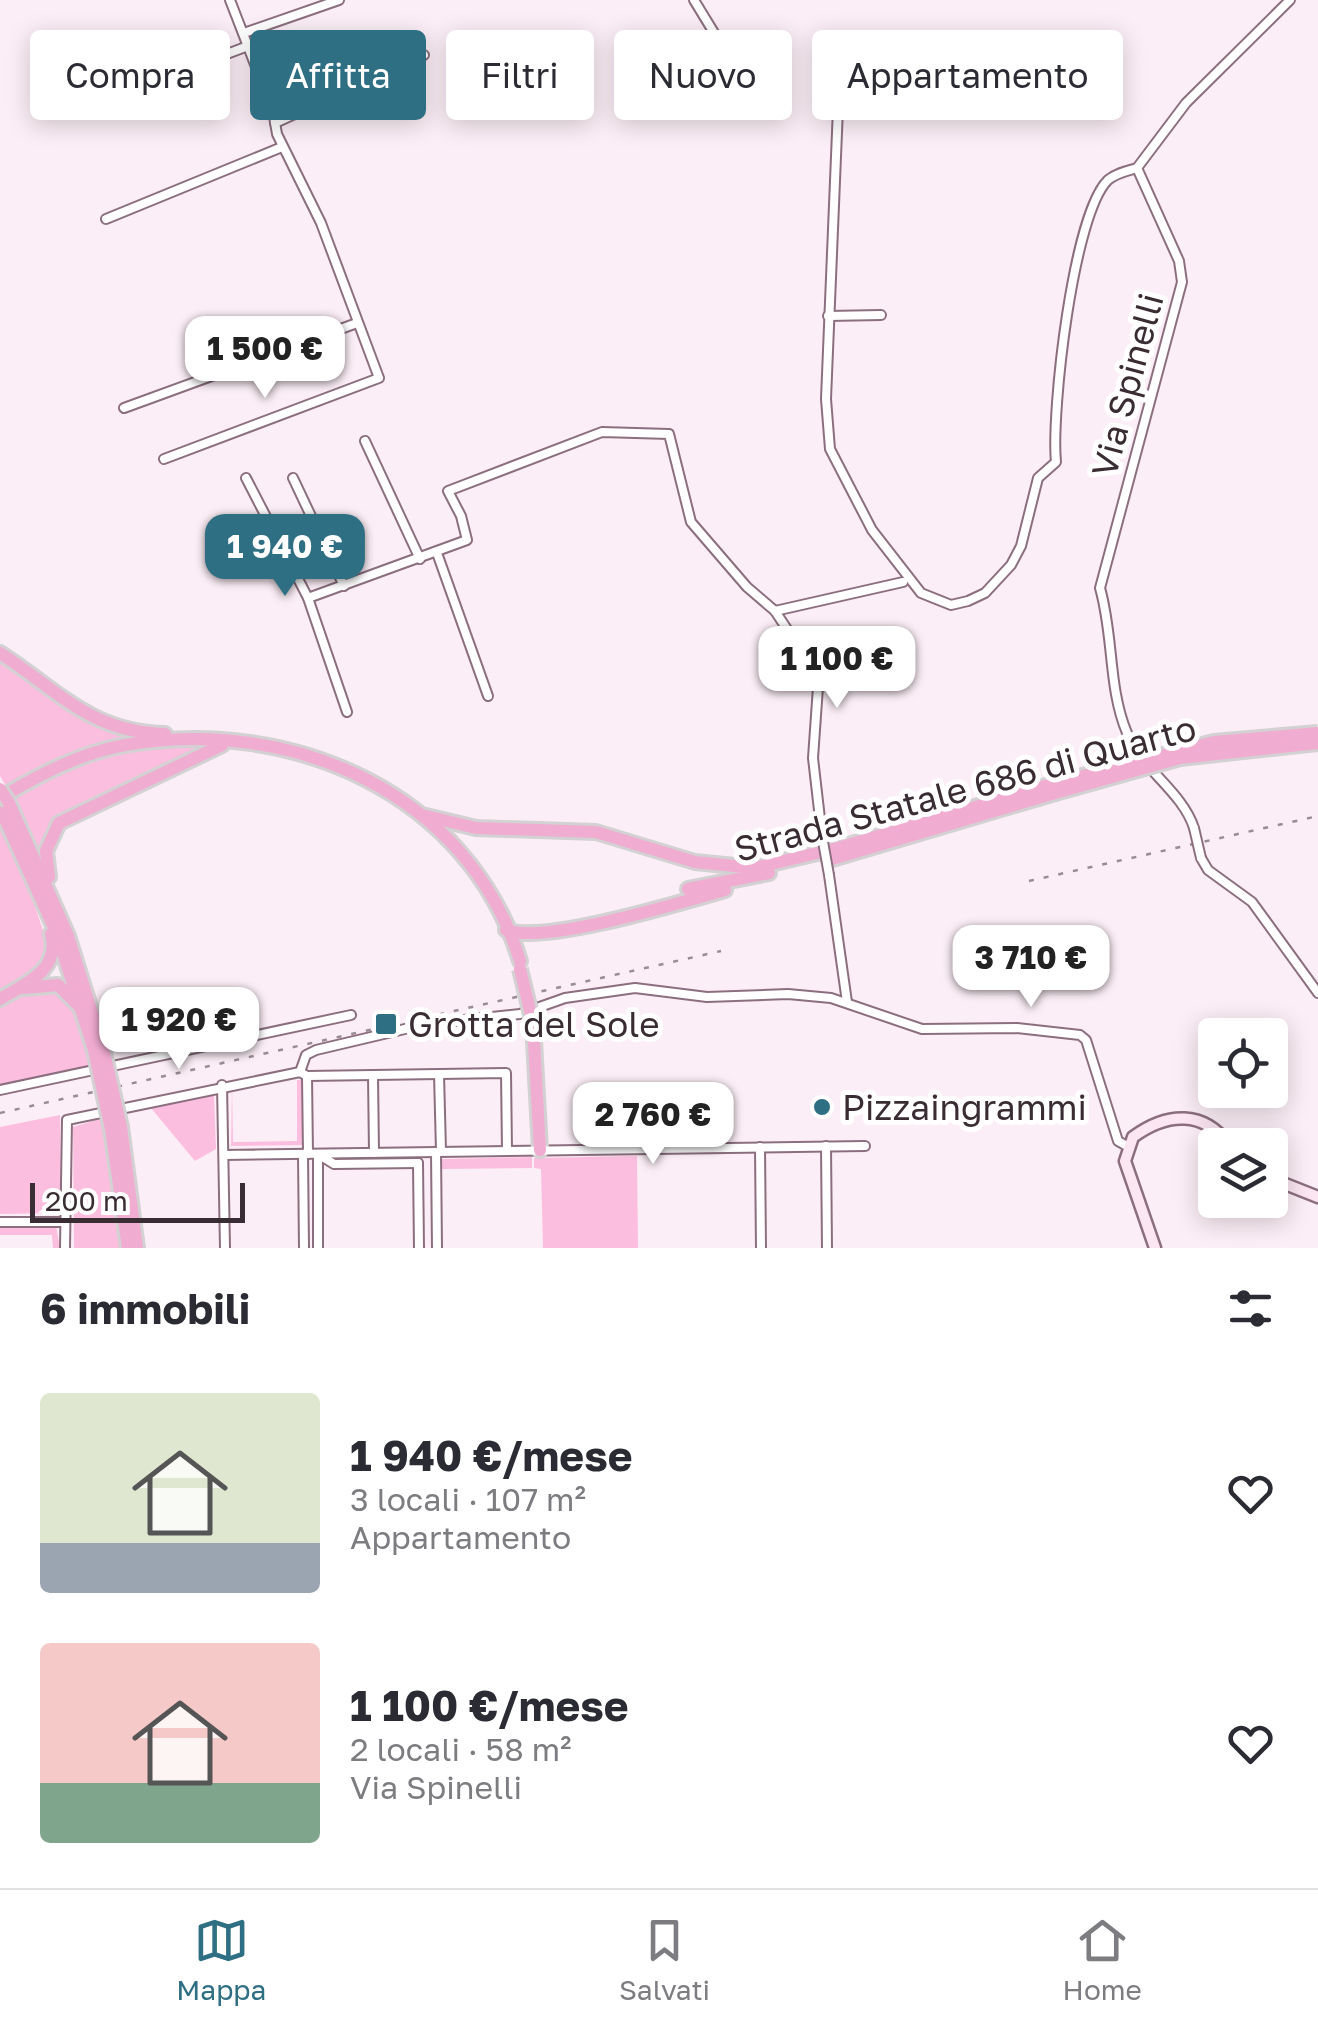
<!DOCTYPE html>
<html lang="it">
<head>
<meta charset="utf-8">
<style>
	:root { --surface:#fff; --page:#f2f2f3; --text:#2b2b33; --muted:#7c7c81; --line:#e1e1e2; --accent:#2f6f83 }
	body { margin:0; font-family:"Golos Text",sans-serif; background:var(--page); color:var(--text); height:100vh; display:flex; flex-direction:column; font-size:38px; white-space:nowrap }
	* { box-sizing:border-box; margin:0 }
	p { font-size:32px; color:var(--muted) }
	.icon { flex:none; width:55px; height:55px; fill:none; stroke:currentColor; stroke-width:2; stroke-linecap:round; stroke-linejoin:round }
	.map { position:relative; height:1248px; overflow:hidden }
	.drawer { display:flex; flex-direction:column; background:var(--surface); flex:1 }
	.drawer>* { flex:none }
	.banner { position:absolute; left:30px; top:30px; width:1260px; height:90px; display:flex; gap:20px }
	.buttons { position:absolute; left:1198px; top:1018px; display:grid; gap:20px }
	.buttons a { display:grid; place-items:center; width:90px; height:90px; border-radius:10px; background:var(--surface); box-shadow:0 5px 25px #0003; font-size:50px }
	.scale { position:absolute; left:30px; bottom:25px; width:215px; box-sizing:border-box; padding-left:10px; border:5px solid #392c33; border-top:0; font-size:28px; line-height:35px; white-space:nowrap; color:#392c33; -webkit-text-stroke:8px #fff; paint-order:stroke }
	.price { position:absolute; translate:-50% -85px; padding:0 22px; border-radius:20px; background:#fff; color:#222; font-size:32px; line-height:65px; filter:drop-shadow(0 2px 5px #0008) }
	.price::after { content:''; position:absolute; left:50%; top:60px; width:30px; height:22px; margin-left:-15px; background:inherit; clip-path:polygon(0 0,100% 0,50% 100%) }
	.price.on { background:var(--accent); color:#fff }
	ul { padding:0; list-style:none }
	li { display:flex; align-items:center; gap:30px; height:250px; padding:0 40px }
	li span { display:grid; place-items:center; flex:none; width:280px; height:200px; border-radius:10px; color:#555 }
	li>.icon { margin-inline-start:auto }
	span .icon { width:120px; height:120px; fill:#fffc; stroke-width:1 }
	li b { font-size:42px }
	h2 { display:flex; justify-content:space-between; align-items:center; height:120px; padding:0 40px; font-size:42px }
	.pill { padding:0 35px; border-radius:10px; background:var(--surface); box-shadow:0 5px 25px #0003; font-size:35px; line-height:90px }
	.pill.on { background:var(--accent); color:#fff }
	.dock { display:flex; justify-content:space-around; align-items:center; height:140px; border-top:2px solid var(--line); background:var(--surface); font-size:28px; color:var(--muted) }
	.dock a { display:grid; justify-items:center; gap:5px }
	.dock .on { color:var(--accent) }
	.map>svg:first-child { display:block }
	.green { fill:#fcbedf }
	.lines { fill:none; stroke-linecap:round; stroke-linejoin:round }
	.street-casing { stroke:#8c6f7f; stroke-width:12 }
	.secondary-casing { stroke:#8c6f7f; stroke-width:15 }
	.highway-casing { stroke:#d3d1d2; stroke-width:18 }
	.street { stroke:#fff; stroke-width:8 }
	.secondary { stroke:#fbe6f2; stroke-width:10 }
	.highway { stroke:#f1acd2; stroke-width:12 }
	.rail { stroke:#9a8c94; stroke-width:2.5; stroke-dasharray:5 10; stroke-linecap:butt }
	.street-bridge-casing { stroke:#8c6f7f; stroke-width:12; stroke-linecap:butt }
	.highway-bridge-casing { stroke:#d3d1d2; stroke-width:18; stroke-linecap:butt }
	.street-bridge { stroke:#fff; stroke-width:8 }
	.highway-bridge { stroke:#f1acd2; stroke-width:12 }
	.poi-dot { fill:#2f6f83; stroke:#fff; stroke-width:4 }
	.labels { text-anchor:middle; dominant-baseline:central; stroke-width:10; stroke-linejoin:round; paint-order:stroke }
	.street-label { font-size:35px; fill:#392c33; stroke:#fff }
	.poi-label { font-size:35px; fill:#392c33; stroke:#fff; text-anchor:start }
</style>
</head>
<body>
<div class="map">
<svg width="1318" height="1248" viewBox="0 0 1318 1248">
	<rect width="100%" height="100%" fill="#fceef6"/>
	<g class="green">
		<polygon points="0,657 135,737 7,788 0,776"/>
		<path d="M202,745L50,829L41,855L12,798C72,765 133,742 202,745Z"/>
		<polygon points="0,823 25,877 49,948 36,968 0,990"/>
		<polygon points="52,987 72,1005 92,1068 0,1085 0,1006 37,988"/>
		<polygon points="297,1080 302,1080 302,1145 231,1146 232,1086 233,1142 297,1141"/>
		<polygon points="214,1094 216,1149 195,1161 151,1108"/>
		<polygon points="60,1115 61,1213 0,1214 0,1127"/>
		<polygon points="103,1118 122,1248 74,1248 73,1127"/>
		<polygon points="637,1156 638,1248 543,1248 541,1169 534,1168 534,1158"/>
		<polygon points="532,1157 532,1168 442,1169 442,1159"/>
		<polygon points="0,1225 56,1226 60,1248 53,1248 52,1235 0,1235"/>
	</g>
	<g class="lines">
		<defs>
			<g id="street">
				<polyline points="694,0 730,59"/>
				<polyline points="244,33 339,0"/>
				<path d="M838,108L826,399L830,449L872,530L921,593L951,605L968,601L985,593L1011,565L1021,546L1038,478L1056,462C1051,412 1073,214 1108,180C1116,173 1127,171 1137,168L1179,261L1182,282L1100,588C1114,637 1108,688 1127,733C1141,769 1182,791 1194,828"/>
				<polyline points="82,109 248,46"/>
				<polyline points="275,123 424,55"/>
				<polyline points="1137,168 1186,103 1290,0"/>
				<polyline points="106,219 282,147"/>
				<polyline points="828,316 881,315"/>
				<polyline points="124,408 357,323"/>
				<polyline points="365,441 420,559"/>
				<polyline points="164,459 379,378 321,223 277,134 273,111 230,0"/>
				<polyline points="246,478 308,598 347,712"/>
				<polyline points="293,478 344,586"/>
				<polyline points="437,553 488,696"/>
				<polyline points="308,598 467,540 461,516 448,491 602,432 669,434 691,522 747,587 775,611 808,661 818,687 813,758 822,836"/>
				<polyline points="775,611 903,582"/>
				<polyline points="1201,858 1208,870 1252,902 1318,993"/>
				<polyline points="829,875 847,1002"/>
				<polyline points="300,1072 306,1055 316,1050 426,1024 520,1014 565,998 635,988 707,997 788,994 831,998 922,1029 1017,1028 1080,1035 1086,1040 1118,1141 1127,1146"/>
				<polyline points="439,1074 441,1151"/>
				<polyline points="373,1075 374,1153"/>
				<polyline points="222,1085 225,1248"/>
				<polyline points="0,1090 351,1015"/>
				<polyline points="826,1146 827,1248"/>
				<polyline points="760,1147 761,1248"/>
				<polyline points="436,1152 437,1248"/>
				<polyline points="303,1154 304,1248"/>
				<polyline points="308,1154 307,1076 506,1073 507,1150"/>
				<polyline points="318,1154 334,1164 418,1163"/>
				<polyline points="318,1154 318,1248"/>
				<polyline points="224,1155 865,1146"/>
				<polyline points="418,1163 419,1248"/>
				<polyline points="0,1222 65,1222"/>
				<polyline points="65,1248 67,1120 300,1072 307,1076"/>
			</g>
			<g id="secondary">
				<polyline points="1270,1178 1318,1197"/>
				<path d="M1155,1248L1125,1161L1133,1137C1167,1112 1204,1110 1229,1145"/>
			</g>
			<g id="highway">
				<path d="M0,653C59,691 90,732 165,734"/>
				<path d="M0,798C39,775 80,753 125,745C291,716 469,793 520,961"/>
				<polyline points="9,803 68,936 103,1048"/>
				<polyline points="0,808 57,934 94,1050"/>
				<polyline points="426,816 476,828 596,832 695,862 754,868 838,848 1052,784"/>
				<polyline points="832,859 1055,793"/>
				<polyline points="49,877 46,851 59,823 222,745"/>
				<polyline points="688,889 769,873"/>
				<path d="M506,930C543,945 682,902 725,890"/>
				<polyline points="24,988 58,985 79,1006"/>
				<path d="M0,999C25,984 61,970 51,934"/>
				<polyline points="533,1023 540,1150"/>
				<polyline points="121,1127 137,1248"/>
				<polyline points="111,1129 128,1248"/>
			</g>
		</defs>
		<use href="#street" class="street-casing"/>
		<use href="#secondary" class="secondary-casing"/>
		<use href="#highway" class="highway-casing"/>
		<use href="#street" class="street"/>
		<use href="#secondary" class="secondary"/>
		<use href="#highway" class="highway"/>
		<g class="rail">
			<polyline points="1029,881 1318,816"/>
			<polyline points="0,1113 721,951"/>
		</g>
		<defs>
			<g id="street-bridge">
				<polyline points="1194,828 1201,858"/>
				<polyline points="822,836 829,875"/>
			</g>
			<g id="highway-bridge">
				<polyline points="1052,784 1214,742 1318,733"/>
				<polyline points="0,789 9,803"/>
				<polyline points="1055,793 1180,758 1318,743"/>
				<polyline points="520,969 533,1023"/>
				<polyline points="103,1048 121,1127"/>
				<polyline points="94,1050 111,1129"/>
			</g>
		</defs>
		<use href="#street-bridge" class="street-bridge-casing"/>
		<use href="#highway-bridge" class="highway-bridge-casing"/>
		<use href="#street-bridge" class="street-bridge"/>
		<use href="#highway-bridge" class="highway-bridge"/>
	</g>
	<g class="poi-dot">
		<rect x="374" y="1012" width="24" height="24" rx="5"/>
		<circle cx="822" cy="1107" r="10"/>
	</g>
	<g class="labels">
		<g class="street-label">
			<text transform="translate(1127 385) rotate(-75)">Via Spinelli</text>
			<text transform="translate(965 788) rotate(-15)">Strada Statale 686 di Quarto</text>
		</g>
		<g class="poi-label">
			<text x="408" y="1024">Grotta del Sole</text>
			<text x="842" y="1107">Pizzaingrammi</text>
		</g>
	</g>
</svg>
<div class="buttons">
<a><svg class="icon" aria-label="locate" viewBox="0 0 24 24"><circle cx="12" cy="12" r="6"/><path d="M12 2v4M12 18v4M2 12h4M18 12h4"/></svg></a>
<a><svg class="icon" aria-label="layers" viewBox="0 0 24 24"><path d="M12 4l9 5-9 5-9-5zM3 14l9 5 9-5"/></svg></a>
</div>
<div class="scale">200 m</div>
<b class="price" style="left:265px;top:401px">1 500 €</b>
<b class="price on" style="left:285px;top:599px">1 940 €</b>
<b class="price" style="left:837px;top:711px">1 100 €</b>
<b class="price" style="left:1031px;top:1010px">3 710 €</b>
<b class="price" style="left:179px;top:1072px">1 920 €</b>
<b class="price" style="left:653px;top:1167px">2 760 €</b>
<div class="banner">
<a class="pill">Compra</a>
<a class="pill on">Affitta</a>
<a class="pill">Filtri</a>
<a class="pill">Nuovo</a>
<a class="pill">Appartamento</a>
</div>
</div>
<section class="drawer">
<h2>6 immobili<svg class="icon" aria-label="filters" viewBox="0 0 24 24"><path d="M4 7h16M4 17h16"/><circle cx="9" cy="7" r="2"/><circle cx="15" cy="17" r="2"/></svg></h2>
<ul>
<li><span style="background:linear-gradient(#dfe7d0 75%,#9aa5b1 0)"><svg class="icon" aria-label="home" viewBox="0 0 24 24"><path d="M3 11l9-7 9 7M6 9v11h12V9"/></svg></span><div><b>1 940 €/mese</b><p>3 locali · 107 m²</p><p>Appartamento</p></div><svg class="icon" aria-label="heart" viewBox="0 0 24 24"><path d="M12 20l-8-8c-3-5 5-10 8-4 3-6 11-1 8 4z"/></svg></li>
<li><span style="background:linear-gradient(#f6c9c9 70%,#7fa58c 0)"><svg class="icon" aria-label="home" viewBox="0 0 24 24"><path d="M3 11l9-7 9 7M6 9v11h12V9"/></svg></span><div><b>1 100 €/mese</b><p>2 locali · 58 m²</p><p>Via Spinelli</p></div><svg class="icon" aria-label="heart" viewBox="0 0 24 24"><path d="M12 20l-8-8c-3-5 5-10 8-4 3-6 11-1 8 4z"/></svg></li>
</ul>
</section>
<nav class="dock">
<a class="on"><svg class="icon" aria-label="map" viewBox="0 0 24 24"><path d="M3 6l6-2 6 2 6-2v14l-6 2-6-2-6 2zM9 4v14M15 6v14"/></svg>Mappa</a>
<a><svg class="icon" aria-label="saved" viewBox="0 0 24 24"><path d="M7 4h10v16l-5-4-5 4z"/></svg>Salvati</a>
<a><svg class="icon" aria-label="home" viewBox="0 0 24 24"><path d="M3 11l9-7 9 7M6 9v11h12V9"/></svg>Home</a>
</nav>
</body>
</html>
